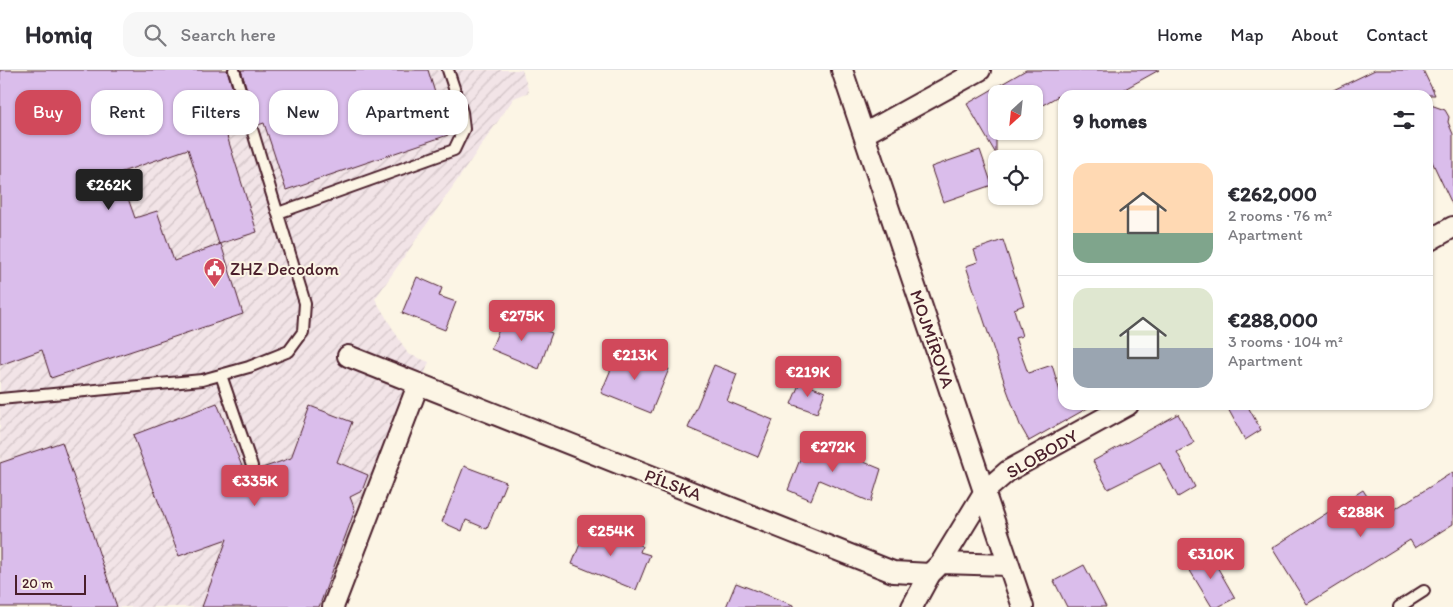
<!DOCTYPE html>
<html lang="en">
<head>
<meta charset="utf-8">
<style>
	:root { --surface:#fff; --page:#f7f7f7; --text:#2b2b33; --muted:#7c7c81; --line:#e1e1e2; --accent:#d1495b }
	body { margin:0; font-family:Itim,sans-serif; background:var(--page); color:var(--text); height:100vh; display:flex; flex-direction:column; font-size:19px; white-space:nowrap }
	* { box-sizing:border-box; margin:0 }
	p { font-size:16px; color:var(--muted) }
	.icon { flex:none; width:28px; height:28px; fill:none; stroke:currentColor; stroke-width:2; stroke-linecap:round; stroke-linejoin:round }
	.map { position:relative; flex:1; overflow:hidden }
	.sheet { position:absolute; left:1058px; top:20px; width:375px; height:320px; display:flex; flex-direction:column; background:var(--surface); border-radius:15px; box-shadow:0 1px 4px #0004 }
	.sheet>* { flex:none }
	.hud { position:absolute; left:15px; top:20px; width:475px; height:45px; display:flex; gap:10px }
	.needle { width:32px; rotate:207deg }
	.controls { position:absolute; left:988px; top:15px; display:grid; gap:10px }
	.controls a { display:grid; place-items:center; width:55px; height:55px; border-radius:10px; background:var(--surface); box-shadow:0 1px 4px #0004; font-size:25px }
	.scale { position:absolute; left:15px; bottom:12px; width:71px; box-sizing:border-box; padding-left:5px; border:2px solid #4a1f2b; border-top:0; font-size:14px; line-height:18px; white-space:nowrap; color:#4a1f2b; -webkit-text-stroke:4px #fcf5e5; paint-order:stroke }
	.price { position:absolute; translate:-50% -42px; padding:0 11px; border-radius:5px; background:var(--accent); color:#fff; font-size:16px; line-height:32px; filter:drop-shadow(0 1px 2px #0008) }
	.price::after { content:''; position:absolute; left:50%; top:30px; width:15px; height:11px; margin-left:-8px; background:inherit; clip-path:polygon(0 0,100% 0,50% 100%) }
	.price.active { background:#222; color:#fff }
	ul { padding:0; list-style:none }
	li { display:flex; align-items:center; gap:15px; height:125px; padding:0 15px }
	li+li { border-top:1px solid var(--line) }
	li span { display:grid; place-items:center; flex:none; width:140px; height:100px; border-radius:15px; color:#555 }
	li>.icon { margin-inline-start:auto }
	span .icon { width:60px; height:60px; fill:#fffc; stroke-width:1 }
	li b { font-size:21px }
	h2 { display:flex; justify-content:space-between; align-items:center; height:60px; padding:0 15px; font-size:21px }
	.chip { padding:0 18px; border-radius:15px; background:var(--surface); box-shadow:0 1px 4px #0004; font-size:18px; line-height:45px }
	.chip.active { background:var(--accent); color:#fff }
	header { display:flex; align-items:center; gap:30px; box-sizing:border-box; height:70px; padding:0 25px; background:var(--surface); border-bottom:1px solid var(--line) }
	header strong { font-size:24px }
	nav { display:flex; gap:28px; margin-inline-start:auto; font-size:18px }
	.search { width:350px; height:45px; background:var(--page); display:flex; align-items:center; gap:12px; box-sizing:border-box; padding:0 18px; border-radius:15px; color:var(--muted); font-size:19px }
	.map>svg:first-child { display:block }
	.industrial { fill:url(#industrial-furrows) }
	.building { fill:#dabdeb; stroke:#4a1f2b }
	.lines { fill:none; stroke-linecap:round; stroke-linejoin:round }
	.lane-casing { stroke:#4a1f2b; stroke-width:14 }
	.street-casing { stroke:#4a1f2b; stroke-width:24 }
	.lane { stroke:#fcf5e5; stroke-width:10 }
	.street { stroke:#fcf5e5; stroke-width:20 }
	.labels { text-anchor:middle; dominant-baseline:central; stroke-width:4; stroke-linejoin:round; paint-order:stroke }
	.poi-label { font-size:18px; fill:#4a1f2b; stroke:#fcf5e5; text-anchor:start }
	.street-label { font-size:18px; fill:#4a1f2b; stroke:#fcf5e5 }
</style>
</head>
<body>
<header>
<strong>Homiq</strong>
<div class="search"><svg class="icon" aria-label="search" viewBox="0 0 24 24"><circle cx="10" cy="10" r="6"/><path d="M15 15l6 6"/></svg>Search here</div>
<nav><a>Home</a><a>Map</a><a>About</a><a>Contact</a></nav>
</header>
<div class="map">
<svg width="1453" height="537" viewBox="0 0 1453 537">
	<defs>
		<pattern id="industrial-furrows" width="10" height="10" patternUnits="userSpaceOnUse" patternTransform="scale(1.25)"><rect width="10" height="10" fill="#f2e4e7"/><path d="M-1 1l2-2M0 10L10 0M9 11l2-2" fill="none" stroke="#d1c3c6"/></pattern>
	</defs>
	<rect width="100%" height="100%" fill="#fcf5e5"/>
	<filter id="ink" filterUnits="userSpaceOnUse"><feTurbulence type="fractalNoise" baseFrequency=".02" numOctaves="2"/><feDisplacementMap in="SourceGraphic" scale="10" xChannelSelector="R" yChannelSelector="G"/><feConvolveMatrix kernelMatrix="1 2 1 2 8 2 1 2 1" color-interpolation-filters="sRGB"/></filter>
	<g filter="url(#ink)">
		<polygon class="industrial" points="0,0 522,0 529,22 514,28 375,229 408,284 429,292 335,537 0,537"/>
		<g class="building">
			<polygon points="0,0 227,0 245,60 227,66 257,162 219,174 188,79 119,103 135,148 157,141 174,191 221,174 243,244 51,308 42,280 0,295"/>
			<polygon points="241,0 428,0 448,65 286,120 264,53 258,55"/>
			<polygon points="1026,0 1159,0 1114,25 1060,25 1034,40 1034,24 996,24 996,84 967,34"/>
			<polygon points="1375,0 1423,0 1435,25 1323,25"/>
			<polygon points="1428,34 1445,40 1449,47 1448,52 1453,64 1453,136 1428,83"/>
			<polygon points="980,80 992,115 943,132 931,97"/>
			<polygon points="1003,170 1024,235 1014,239 1022,266 1015,268 1028,303 1052,295 1062,328 1062,335 1093,335 1029,371 1020,355 1007,320 966,196 978,192 974,180"/>
			<polygon points="417,207 442,218 439,226 456,232 445,260 402,243"/>
			<polygon points="505,245 552,263 539,299 491,279"/>
			<polygon points="619,280 669,299 651,343 601,323"/>
			<polygon points="714,295 737,304 727,331 773,350 758,387 688,358"/>
			<polygon points="800,312 825,322 817,343 791,334"/>
			<polygon points="217,333 245,404 291,388 310,336 352,352 337,392 368,405 362,421 350,427 355,440 319,537 202,537 227,469 179,486 133,365"/>
			<polygon points="1226,335 1247,335 1261,360 1245,370"/>
			<polygon points="1178,344 1194,373 1177,382 1195,417 1178,427 1160,393 1108,419 1093,391"/>
			<polygon points="808,369 881,399 871,432 819,410 811,430 788,420"/>
			<polygon points="62,372 117,537 0,537 0,393"/>
			<polygon points="464,396 506,412 487,459 466,450 462,461 442,452"/>
			<polygon points="1453,402 1453,454 1415,478 1410,470 1307,534 1272,478 1363,420 1381,448"/>
			<polygon points="588,454 642,476 640,482 650,485 636,520 572,494"/>
			<polygon points="1208,481 1235,528 1218,537 1212,537 1186,494"/>
			<polygon points="1084,495 1106,537 1067,537 1054,511"/>
			<polygon points="736,513 793,535 793,537 726,537"/>
		</g>
		<g class="lines">
			<defs>
				<g id="lane">
					<polyline points="278,143 454,80 464,59 462,42 448,0"/>
					<polyline points="221,305 252,396"/>
					<polyline points="0,329 202,310 249,297 289,281 303,262 305,233 234,0"/>
					<polyline points="1399,537 1424,521"/>
				</g>
				<g id="street">
					<polyline points="842,0 1023,537"/>
					<polyline points="864,64 980,0"/>
					<polyline points="1428,171 1453,157"/>
					<polyline points="348,286 893,502 930,504"/>
					<polyline points="941,493 985,421 1008,401 1128,335"/>
					<polyline points="333,537 418,315"/>
					<polyline points="912,537 930,504 941,493 1008,495"/>
				</g>
			</defs>
			<use href="#lane" class="lane-casing"/>
			<use href="#street" class="street-casing"/>
			<use href="#lane" class="lane"/>
			<use href="#street" class="street"/>
		</g>
	</g>
	<defs>
		<symbol id="civic-pin" viewBox="-11 -11 22 30"><path d="M0 17L-7.5 6A9.5 9.5 0 1 1 7.5 6Z" fill="#d1495b" stroke="#fcf5e5"/><path d="M-.6-6.5H3V-4.5H.6V-3L4-1V1h2V6H-6V1h2V-1L-.6-3ZM-1.2 2.5V6h2.4V2.5Z" fill="#fff"/></symbol>
	</defs>
	<g fill-rule="evenodd">
		<use href="#civic-pin" x="202" y="186" width="25" height="34"/>
	</g>
	<g class="labels">
		<g class="poi-label">
			<text x="230" y="199">ZHZ Decodom</text>
		</g>
		<g class="street-label">
			<text transform="translate(932 269) rotate(71)">MOJMÍROVA</text>
			<text transform="translate(1042 384) rotate(-30)">SLOBODY</text>
			<text transform="translate(673 415) rotate(21)">PÍLSKA</text>
		</g>
	</g>
</svg>
<div class="controls">
<a><svg class="needle" viewBox="-14 -14 28 28"><path d="M0-13l5 13h-10z" fill="#e53935"/><path d="M0 13l5-13h-10z" fill="#7c7c81"/></svg></a>
<a><svg class="icon" aria-label="locate" viewBox="0 0 24 24"><circle cx="12" cy="12" r="6"/><path d="M12 2v4M12 18v4M2 12h4M18 12h4"/></svg></a>
</div>
<div class="scale">20 m</div>
<b class="price active" style="left:109px;top:141px">€262K</b>
<b class="price" style="left:522px;top:272px">€275K</b>
<b class="price" style="left:635px;top:311px">€213K</b>
<b class="price" style="left:808px;top:328px">€219K</b>
<b class="price" style="left:833px;top:403px">€272K</b>
<b class="price" style="left:255px;top:437px">€335K</b>
<b class="price" style="left:1361px;top:468px">€288K</b>
<b class="price" style="left:611px;top:487px">€254K</b>
<b class="price" style="left:1211px;top:510px">€310K</b>
<div class="hud">
<a class="chip active">Buy</a>
<a class="chip">Rent</a>
<a class="chip">Filters</a>
<a class="chip">New</a>
<a class="chip">Apartment</a>
</div>
<section class="sheet">
<h2>9 homes<svg class="icon" aria-label="filters" viewBox="0 0 24 24"><path d="M4 7h16M4 17h16"/><circle cx="9" cy="7" r="2"/><circle cx="15" cy="17" r="2"/></svg></h2>
<ul>
<li><span style="background:linear-gradient(#ffd9b3 70%,#7fa58c 0)"><svg class="icon" aria-label="home" viewBox="0 0 24 24"><path d="M3 11l9-7 9 7M6 9v11h12V9"/></svg></span><div><b>€262,000</b><p>2 rooms · 76 m²</p><p>Apartment</p></div></li>
<li><span style="background:linear-gradient(#dfe7d0 60%,#9aa5b1 0)"><svg class="icon" aria-label="home" viewBox="0 0 24 24"><path d="M3 11l9-7 9 7M6 9v11h12V9"/></svg></span><div><b>€288,000</b><p>3 rooms · 104 m²</p><p>Apartment</p></div></li>
</ul>
</section>
</div>
</body>
</html>
